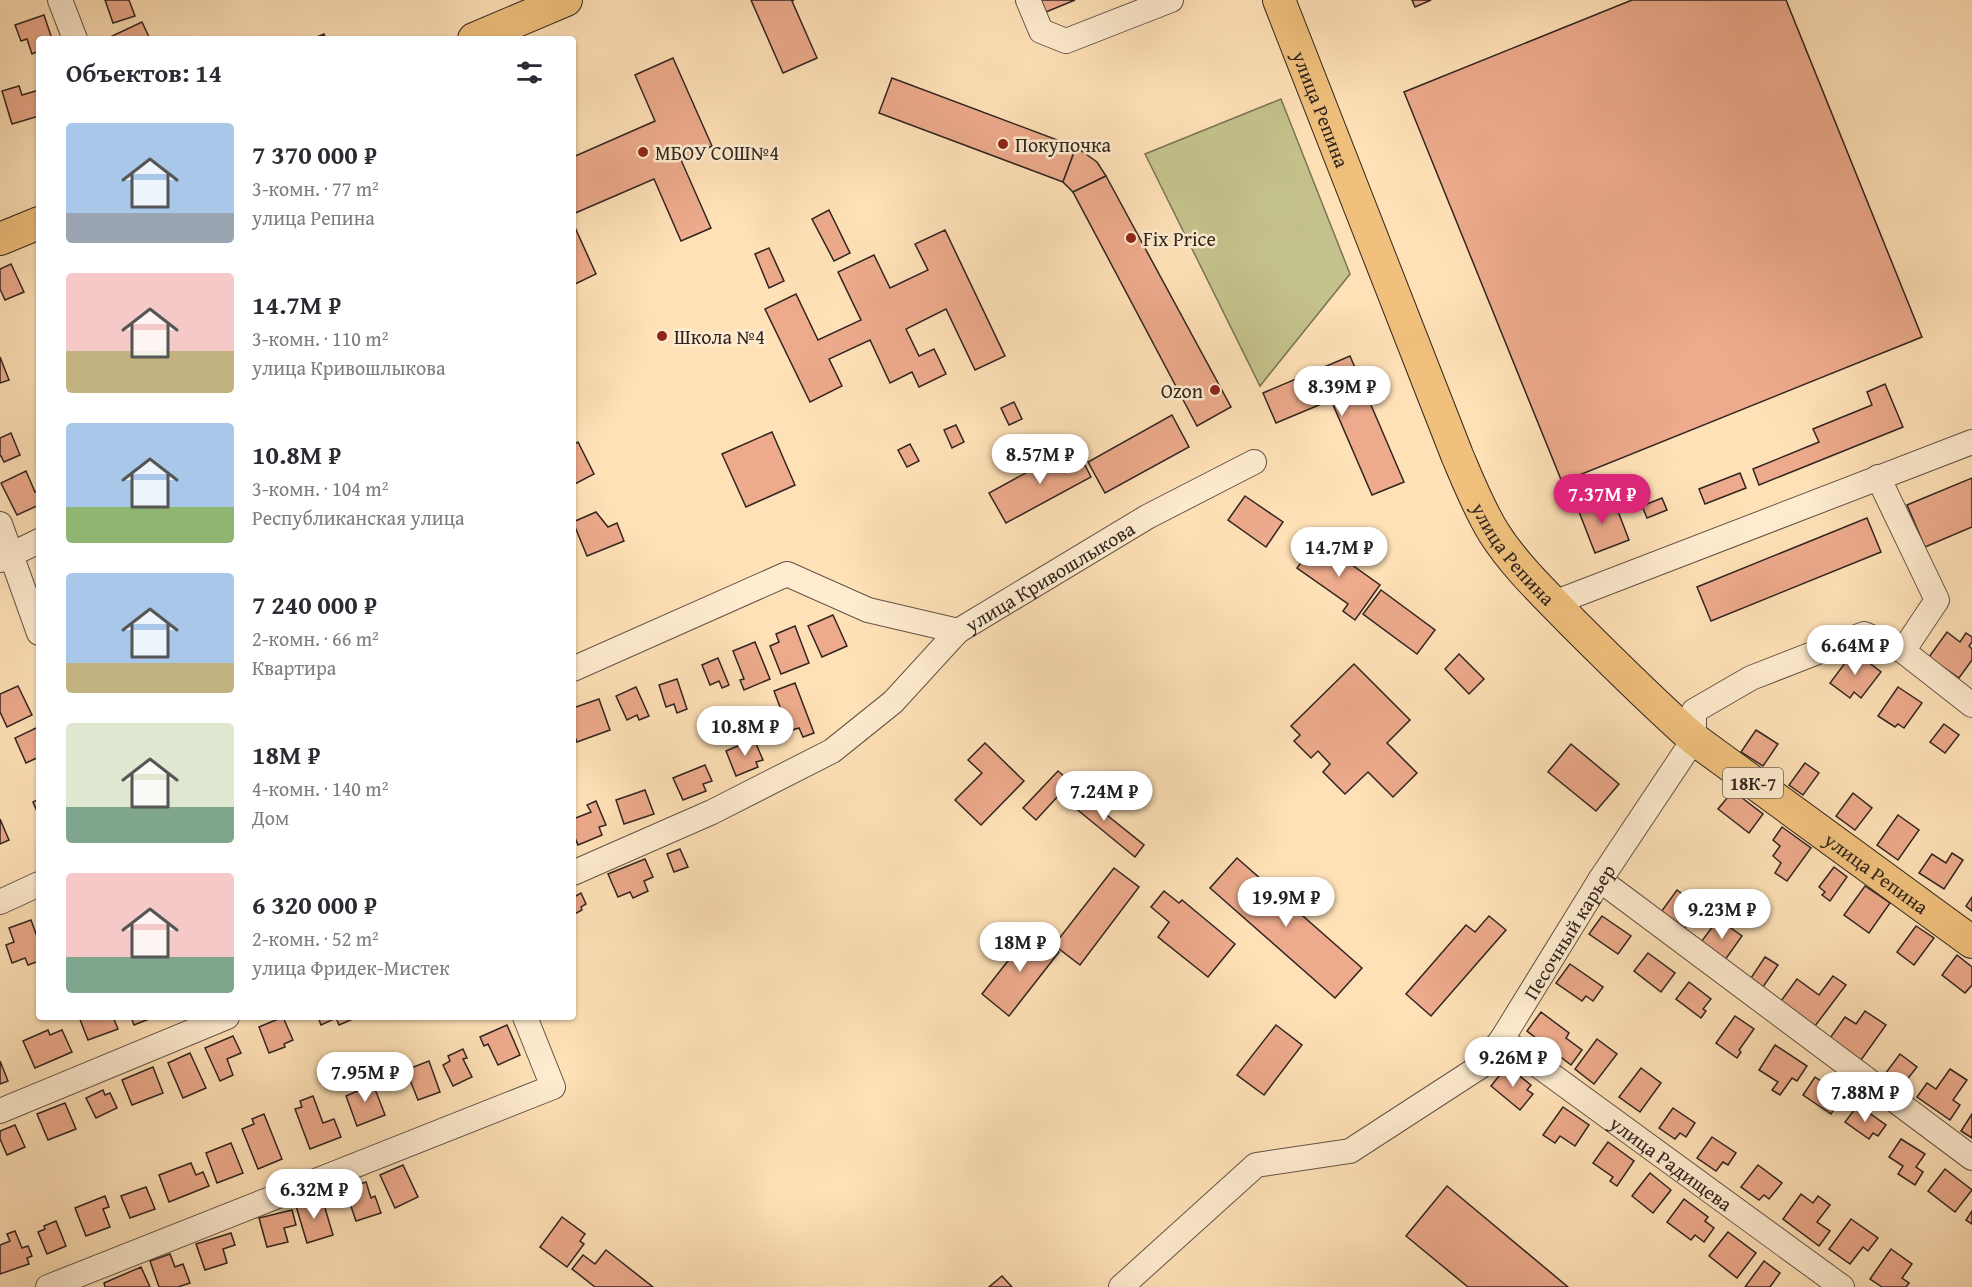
<!DOCTYPE html>
<html lang="ru">
<head>
<meta charset="utf-8">
<style>
	:root { --surface:#fff; --page:#f7f7f7; --text:#2b2b33; --muted:#7c7c81; --accent:#db2777 }
	body { margin:0; font-family:"Gentium Book Plus",serif; background:var(--page); color:var(--text); height:100vh; display:flex; flex-direction:column; font-size:22px; white-space:nowrap }
	* { box-sizing:border-box; margin:0 }
	p { font-size:20px; color:var(--muted) }
	.icon { flex:none; width:33px; height:33px; fill:none; stroke:currentColor; stroke-width:2; stroke-linecap:round; stroke-linejoin:round }
	.map { position:relative; flex:1; overflow:hidden }
	.drawer { position:absolute; left:36px; top:36px; width:540px; height:984px; display:flex; flex-direction:column; background:var(--surface); border-radius:6px; box-shadow:0 2px 4px #0004 }
	.drawer>* { flex:none }
	.price { position:absolute; translate:-50% -51px; padding:0 14px; border-radius:21px; background:#fff; color:#222; font-size:20px; line-height:39px; filter:drop-shadow(0 2px 3px #0008) }
	.price::after { content:''; position:absolute; left:50%; top:36px; width:18px; height:14px; margin-left:-9px; background:inherit; clip-path:polygon(0 0,100% 0,50% 100%) }
	.price.active { background:var(--accent); color:#fff }
	ul { padding:0; list-style:none }
	li { display:flex; align-items:center; gap:18px; height:150px; padding:0 30px }
	li span { display:grid; place-items:center; flex:none; width:168px; height:120px; border-radius:6px; color:#555 }
	li>.icon { margin-inline-start:auto }
	span .icon { width:72px; height:72px; fill:#fffc; stroke-width:1 }
	li b { font-size:26px }
	h2 { display:flex; justify-content:space-between; align-items:center; height:72px; padding:0 30px; font-size:26px }
	.map>svg:first-child { display:block }
	.green { fill:#c4c28c; stroke:#7a7456; stroke-width:1.5 }
	.building { fill:#edaa8c; stroke:#312520; stroke-width:1.5 }
	.lines { fill:none; stroke-linecap:round; stroke-linejoin:round }
	.minor-casing { stroke:#645446; stroke-width:26 }
	.major-casing { stroke:#312520; stroke-width:34 }
	.minor { stroke:#ffecd0; stroke-width:24 }
	.major { stroke:#f0c07c; stroke-width:32 }
	.poi-dot { fill:#8f2418; stroke:#ffecd0; stroke-width:2 }
	.labels { text-anchor:middle; dominant-baseline:central; stroke-width:5; stroke-linejoin:round; paint-order:stroke }
	.shield { fill:#ffecd0; stroke:#6f6155; stroke-width:1.5 }
	.shield-label { font-size:18px; font-weight:bold; fill:#312520 }
	.street-label { font-size:20px; fill:#312520; stroke:#ffecd0 }
	.poi-label { font-size:20px; fill:#312520; stroke:#ffecd0; text-anchor:start }
</style>
</head>
<body>
<div class="map">
<svg width="1972" height="1287" viewBox="0 0 1972 1287">
	<rect width="100%" height="100%" fill="#ffe1b7"/>
	<filter id="stains"><feTurbulence type="fractalNoise" baseFrequency=".00333" numOctaves="4"/><feColorMatrix values="0 0 0 0 .2 0 0 0 0 .09 0 0 0 0 .02 0 0 0 .5 -.17"/></filter>
	<radialGradient id="worn" r=".72"><stop offset=".6" stop-color="#630" stop-opacity="0"/><stop offset="1" stop-color="#630" stop-opacity=".3"/></radialGradient>
	<polygon class="green" points="1281,99 1350,274 1260,386 1145,154"/>
	<g class="building">
		<polygon points="105,0 129,0 135,16 113,23"/>
		<polygon points="751,0 794,0 792,1 817,58 783,73"/>
		<polygon points="1041,0 1075,0 1046,12"/>
		<polygon points="1412,0 1431,0 1415,7"/>
		<polygon points="1632,0 1786,0 1922,337 1562,482 1404,92"/>
		<polygon points="44,15 52,39 39,39 39,51 32,54 27,39 21,41 15,25"/>
		<polygon points="142,22 150,39 108,39 108,38"/>
		<polygon points="324,34 326,39 312,39"/>
		<polygon points="673,58 712,146 681,160 711,228 681,241 654,179 573,214 573,157 655,121 635,75"/>
		<polygon points="892,78 1076,147 1063,182 879,113"/>
		<polygon points="19,86 22,95 39,90 39,116 12,124 2,91"/>
		<polygon points="1076,147 1097,162 1106,176 1073,192 1063,182"/>
		<polygon points="1106,176 1231,407 1197,426 1073,192"/>
		<polygon points="829,210 850,253 834,261 812,219"/>
		<polygon points="573,223 596,274 573,285"/>
		<polygon points="945,230 1005,356 975,370 946,309 906,329 919,356 934,349 946,374 919,387 912,372 890,383 870,340 829,359 842,386 810,402 765,309 796,294 818,340 861,320 838,272 874,255 890,288 928,270 915,244"/>
		<polygon points="769,248 784,281 769,288 755,254"/>
		<polygon points="11,264 24,292 5,300 0,289 0,269"/>
		<polygon points="1350,356 1404,482 1372,495 1331,400 1276,423 1263,393"/>
		<polygon points="0,357 9,380 0,383"/>
		<polygon points="1885,384 1903,427 1759,485 1753,469 1819,442 1813,429 1872,405 1867,392"/>
		<polygon points="1014,402 1022,419 1009,425 1001,408"/>
		<polygon points="1172,415 1189,447 1105,493 1088,462"/>
		<polygon points="956,425 964,442 952,448 944,430"/>
		<polygon points="772,432 795,485 746,507 722,454"/>
		<polygon points="11,433 20,455 4,462 1,456 0,456 0,438"/>
		<polygon points="578,442 594,474 573,485 573,445"/>
		<polygon points="910,444 919,461 907,467 898,450"/>
		<polygon points="1075,446 1091,477 1006,523 989,493"/>
		<polygon points="26,471 35,492 39,490 39,505 17,515 1,483"/>
		<polygon points="1740,473 1746,488 1705,504 1699,489"/>
		<polygon points="1972,478 1972,527 1925,547 1907,505"/>
		<polygon points="1245,496 1283,522 1266,547 1228,520"/>
		<polygon points="1596,497 1601,512 1616,506 1629,540 1595,553 1576,504"/>
		<polygon points="1662,498 1667,510 1647,518 1642,506"/>
		<polygon points="596,512 608,527 617,523 624,541 587,556 573,522"/>
		<polygon points="1867,518 1881,552 1711,621 1697,587"/>
		<polygon points="1317,540 1380,585 1355,620 1343,611 1348,604 1297,568"/>
		<polygon points="1381,590 1435,630 1417,654 1363,614"/>
		<polygon points="833,615 847,646 822,657 808,626"/>
		<polygon points="795,626 809,663 781,674 770,646 779,642 776,634"/>
		<polygon points="1947,632 1960,642 1966,633 1972,637 1972,642 1969,646 1972,649 1972,660 1959,678 1929,657"/>
		<polygon points="755,642 770,679 744,690 740,680 744,679 733,651"/>
		<polygon points="1854,651 1881,672 1861,698 1854,692 1850,698 1830,683"/>
		<polygon points="1459,654 1484,679 1469,694 1445,669"/>
		<polygon points="718,658 729,685 722,688 719,681 710,685 702,665"/>
		<polygon points="1354,664 1410,720 1387,743 1417,773 1393,797 1368,772 1345,794 1323,772 1330,764 1318,751 1311,758 1294,741 1300,735 1291,726"/>
		<polygon points="677,679 687,709 677,713 674,704 666,707 659,685"/>
		<polygon points="795,683 814,733 803,737 799,728 789,731 774,691"/>
		<polygon points="18,686 32,715 7,727 0,712 0,694"/>
		<polygon points="636,687 649,716 639,720 637,715 627,720 616,696"/>
		<polygon points="1898,687 1922,703 1904,728 1898,724 1895,727 1878,716"/>
		<polygon points="599,699 610,730 577,742 573,732 573,708"/>
		<polygon points="1944,724 1959,735 1945,753 1930,742"/>
		<polygon points="36,728 39,734 39,757 26,763 15,738"/>
		<polygon points="1756,730 1778,744 1763,766 1741,752"/>
		<polygon points="754,739 763,760 756,762 758,767 736,776 726,751"/>
		<polygon points="985,743 1024,781 981,825 955,800 982,773 968,760"/>
		<polygon points="1571,744 1619,784 1596,811 1548,772"/>
		<polygon points="1805,763 1819,773 1803,795 1789,785"/>
		<polygon points="705,765 712,781 703,784 706,791 683,800 673,778"/>
		<polygon points="1058,771 1071,782 1036,820 1023,808"/>
		<polygon points="1072,787 1144,845 1135,857 1063,798"/>
		<polygon points="645,790 654,814 624,824 616,800"/>
		<polygon points="1733,791 1763,814 1749,833 1718,809"/>
		<polygon points="1853,793 1872,808 1855,830 1836,816"/>
		<polygon points="39,799 39,816 33,802"/>
		<polygon points="596,801 606,825 599,827 602,835 578,845 573,833 573,819 591,812 587,805"/>
		<polygon points="1898,815 1919,830 1898,860 1877,845"/>
		<polygon points="0,819 9,840 0,844"/>
		<polygon points="1782,827 1811,848 1787,881 1775,873 1781,863 1773,856 1780,846 1773,840"/>
		<polygon points="680,849 688,867 674,872 667,854"/>
		<polygon points="1952,853 1963,860 1944,889 1919,873 1932,854 1946,863"/>
		<polygon points="1237,858 1362,968 1335,998 1210,888"/>
		<polygon points="645,859 653,877 644,881 648,891 633,898 630,892 618,897 608,874"/>
		<polygon points="1834,867 1847,877 1830,901 1822,895 1825,892 1819,887"/>
		<polygon points="1114,868 1139,887 1080,965 1054,945"/>
		<polygon points="1865,886 1890,903 1869,933 1844,915"/>
		<polygon points="1677,890 1700,907 1684,929 1661,912"/>
		<polygon points="1164,891 1179,903 1182,900 1235,944 1208,977 1158,937 1169,922 1151,907"/>
		<polygon points="573,892 576,896 581,893 586,904 581,907 582,910 573,915"/>
		<polygon points="1972,897 1972,911 1966,906"/>
		<polygon points="1489,916 1506,930 1431,1016 1406,994 1466,925 1475,932"/>
		<polygon points="1602,916 1631,936 1618,954 1589,934"/>
		<polygon points="31,920 39,942 39,961 28,965 25,958 12,963 6,945 14,942 9,928"/>
		<polygon points="1716,922 1722,926 1724,923 1742,936 1725,960 1701,942"/>
		<polygon points="1916,926 1934,938 1914,965 1897,952"/>
		<polygon points="1032,930 1059,952 1009,1016 982,994"/>
		<polygon points="1648,953 1675,973 1661,992 1634,971"/>
		<polygon points="1957,955 1972,967 1972,985 1965,993 1942,975"/>
		<polygon points="1765,957 1778,965 1763,987 1751,978"/>
		<polygon points="1570,964 1603,987 1593,1001 1586,996 1582,1001 1556,983"/>
		<polygon points="1833,976 1846,985 1815,1026 1781,1001 1797,979 1819,995"/>
		<polygon points="1689,982 1711,999 1703,1009 1706,1011 1701,1018 1676,999"/>
		<polygon points="1865,1011 1886,1025 1861,1060 1830,1038 1845,1017 1856,1024"/>
		<polygon points="1541,1012 1569,1033 1566,1038 1582,1050 1571,1065 1527,1031"/>
		<polygon points="1735,1016 1754,1029 1739,1050 1741,1052 1737,1058 1716,1043"/>
		<polygon points="79,1017 113,1017 118,1029 88,1040"/>
		<polygon points="131,1017 154,1017 134,1025"/>
		<polygon points="283,1017 293,1040 284,1044 285,1047 269,1053 259,1027"/>
		<polygon points="318,1017 352,1017 353,1019 339,1025 336,1018 321,1025"/>
		<polygon points="507,1025 520,1055 498,1065 488,1044 484,1046 480,1037"/>
		<polygon points="1276,1025 1302,1045 1264,1095 1237,1075"/>
		<polygon points="48,1030 50,1035 62,1030 72,1052 35,1068 23,1041"/>
		<polygon points="233,1036 241,1053 227,1059 233,1075 220,1081 205,1048"/>
		<polygon points="1597,1039 1617,1054 1594,1084 1575,1069"/>
		<polygon points="1775,1045 1807,1066 1797,1081 1792,1078 1780,1095 1772,1090 1778,1082 1759,1070"/>
		<polygon points="463,1049 467,1058 463,1059 472,1077 453,1086 443,1065 450,1061 448,1056"/>
		<polygon points="190,1053 206,1088 183,1098 168,1063"/>
		<polygon points="1900,1054 1917,1067 1902,1086 1885,1074"/>
		<polygon points="0,1061 8,1081 0,1084"/>
		<polygon points="429,1061 440,1092 418,1100 406,1070"/>
		<polygon points="1507,1066 1531,1085 1527,1090 1533,1094 1520,1110 1491,1086"/>
		<polygon points="153,1067 163,1093 132,1105 122,1080"/>
		<polygon points="1641,1068 1661,1083 1640,1112 1619,1097"/>
		<polygon points="1950,1069 1967,1080 1953,1100 1960,1105 1950,1120 1917,1097 1927,1083 1936,1089"/>
		<polygon points="370,1076 385,1115 357,1126 346,1096 362,1089 359,1081"/>
		<polygon points="1815,1077 1843,1096 1831,1114 1803,1095"/>
		<polygon points="103,1090 105,1095 110,1093 117,1108 96,1118 86,1098"/>
		<polygon points="313,1096 323,1123 334,1119 341,1137 310,1149 295,1109 302,1107 300,1101"/>
		<polygon points="65,1103 76,1129 48,1140 37,1114"/>
		<polygon points="1858,1105 1886,1125 1878,1136 1873,1133 1869,1139 1845,1122"/>
		<polygon points="1563,1107 1589,1125 1575,1146 1560,1136 1555,1143 1543,1135"/>
		<polygon points="1673,1108 1695,1123 1686,1137 1680,1133 1675,1139 1659,1128"/>
		<polygon points="264,1114 282,1159 258,1169 242,1129 254,1124 252,1119"/>
		<polygon points="1972,1114 1972,1138 1961,1131"/>
		<polygon points="15,1125 25,1147 7,1155 0,1139 0,1131"/>
		<polygon points="1712,1137 1736,1153 1728,1165 1723,1162 1716,1171 1697,1158"/>
		<polygon points="1901,1139 1925,1154 1916,1167 1923,1172 1915,1185 1898,1174 1903,1166 1889,1157"/>
		<polygon points="1608,1142 1634,1161 1617,1186 1610,1181 1613,1177 1593,1163"/>
		<polygon points="231,1143 243,1173 217,1183 206,1153"/>
		<polygon points="191,1163 196,1175 203,1172 209,1186 169,1202 159,1175"/>
		<polygon points="403,1165 418,1197 395,1208 380,1175"/>
		<polygon points="1758,1165 1782,1183 1769,1199 1764,1195 1759,1200 1741,1187"/>
		<polygon points="1945,1169 1972,1190 1955,1212 1928,1191"/>
		<polygon points="1650,1173 1671,1190 1653,1213 1632,1196"/>
		<polygon points="366,1182 371,1198 375,1196 381,1213 356,1221 345,1189"/>
		<polygon points="1447,1186 1568,1287 1468,1287 1406,1236"/>
		<polygon points="146,1187 155,1209 130,1218 121,1196"/>
		<polygon points="1801,1194 1813,1203 1818,1196 1830,1205 1817,1222 1830,1231 1819,1246 1783,1219"/>
		<polygon points="105,1196 109,1207 103,1209 110,1227 86,1236 75,1208"/>
		<polygon points="322,1198 333,1235 307,1243 296,1206"/>
		<polygon points="1684,1199 1708,1217 1705,1221 1714,1228 1704,1242 1695,1235 1691,1240 1667,1222"/>
		<polygon points="292,1210 296,1225 284,1228 288,1242 267,1247 259,1218"/>
		<polygon points="1972,1211 1972,1224 1966,1220"/>
		<polygon points="562,1217 585,1234 580,1241 584,1244 567,1267 540,1247"/>
		<polygon points="1851,1219 1878,1238 1868,1251 1863,1247 1850,1264 1829,1249"/>
		<polygon points="56,1221 66,1246 47,1254 38,1232 45,1229 44,1226"/>
		<polygon points="15,1231 22,1248 28,1246 32,1256 27,1258 29,1264 0,1274 0,1245 10,1241 7,1234"/>
		<polygon points="1728,1232 1756,1253 1737,1278 1709,1256"/>
		<polygon points="231,1233 235,1245 223,1249 227,1263 205,1270 196,1244"/>
		<polygon points="1891,1249 1912,1264 1902,1278 1909,1283 1906,1287 1882,1287 1870,1279"/>
		<polygon points="606,1250 653,1287 595,1287 572,1269 583,1255 595,1264"/>
		<polygon points="170,1254 175,1267 183,1264 190,1283 178,1287 159,1287 150,1261"/>
		<polygon points="1764,1261 1780,1273 1770,1287 1745,1287"/>
		<polygon points="141,1267 150,1287 105,1287 104,1283"/>
		<polygon points="1002,1276 1012,1287 989,1287"/>
	</g>
	<g class="lines">
		<defs>
			<g id="minor">
				<polyline points="60,0 75,39"/>
				<polyline points="1028,0 1041,31 1066,41 1171,0"/>
				<polyline points="1878,477 1937,600 1903,651"/>
				<polyline points="0,524 39,633"/>
				<polyline points="0,560 39,541"/>
				<polyline points="1554,603 1972,442"/>
				<path id="s1" d="M573,669L787,574L868,610L958,631L1147,517L1254,462"/>
				<polyline points="573,873 712,812 832,751 893,702 958,631"/>
				<polyline points="1600,880 1972,1158"/>
				<polyline points="0,902 39,884"/>
				<path id="s2" d="M1502,1039L1842,1287"/>
				<polyline points="0,1111 227,1017"/>
				<polyline points="48,1287 553,1087 525,1017"/>
				<path id="s3" d="M1121,1287L1256,1165L1350,1151L1481,1066L1502,1039L1600,880L1694,739V711L1751,678L1864,634L1903,651L1972,705"/>
			</g>
			<g id="major">
				<path id="s4" d="M1279,0L1457,455C1468,481 1479,509 1494,533C1515,566 1545,594 1572,622C1612,662 1652,702 1694,739L1972,942"/>
				<polyline points="474,39 566,0"/>
				<polyline points="0,239 39,223"/>
			</g>
		</defs>
		<use href="#minor" class="minor-casing"/>
		<use href="#major" class="major-casing"/>
		<use href="#minor" class="minor"/>
		<use href="#major" class="major"/>
	</g>
	<g class="poi-dot">
		<circle cx="1003" cy="144" r="6"/>
		<circle cx="643" cy="152" r="6"/>
		<circle cx="1131" cy="238" r="6"/>
		<circle cx="662" cy="336" r="6"/>
		<circle cx="1215" cy="390" r="6"/>
	</g>
	<g class="labels">
		<rect class="shield" x="1723" y="768" width="60" height="30" rx="4.5"/>
		<g class="shield-label">
			<text x="1753" y="783">18К-7</text>
		</g>
		<g class="street-label">
			<text stroke="none"><textPath href="#s4" startOffset="117">улица Репина</textPath></text>
			<text stroke="none"><textPath href="#s4" startOffset="603">улица Репина</textPath></text>
			<text stroke="none"><textPath href="#s1" startOffset="522">улица Кривошлыкова</textPath></text>
			<text stroke="none"><textPath href="#s4" startOffset="1089">улица Репина</textPath></text>
			<text stroke="none"><textPath href="#s3" startOffset="594">Песочный карьер</textPath></text>
			<text stroke="none"><textPath href="#s2" startOffset="210">улица Радищева</textPath></text>
		</g>
		<g class="poi-label">
			<text x="1015" y="144">Покупочка</text>
			<text x="655" y="152">МБОУ СОШ№4</text>
			<text x="1143" y="238">Fix Price</text>
			<text x="674" y="336">Школа №4</text>
			<text x="1203" y="390" text-anchor="end">Ozon</text>
		</g>
	</g>
	<rect width="100%" height="100%" filter="url(#stains)"/>
	<rect width="100%" height="100%" fill="url(#worn)"/>
</svg>
<b class="price" style="left:1342px;top:417px">8.39M ₽</b>
<b class="price" style="left:1040px;top:485px">8.57M ₽</b>
<b class="price active" style="left:1602px;top:525px">7.37M ₽</b>
<b class="price" style="left:1339px;top:578px">14.7M ₽</b>
<b class="price" style="left:1855px;top:676px">6.64M ₽</b>
<b class="price" style="left:745px;top:757px">10.8M ₽</b>
<b class="price" style="left:1104px;top:822px">7.24M ₽</b>
<b class="price" style="left:1286px;top:928px">19.9M ₽</b>
<b class="price" style="left:1722px;top:940px">9.23M ₽</b>
<b class="price" style="left:1020px;top:973px">18M ₽</b>
<b class="price" style="left:1513px;top:1088px">9.26M ₽</b>
<b class="price" style="left:365px;top:1103px">7.95M ₽</b>
<b class="price" style="left:1865px;top:1123px">7.88M ₽</b>
<b class="price" style="left:314px;top:1220px">6.32M ₽</b>
<section class="drawer">
<h2>Объектов: 14<svg class="icon" aria-label="filters" viewBox="0 0 24 24"><path d="M4 7h16M4 17h16"/><circle cx="9" cy="7" r="2"/><circle cx="15" cy="17" r="2"/></svg></h2>
<ul>
<li><span style="background:linear-gradient(#a9c7e8 75%,#9aa5b1 0)"><svg class="icon" aria-label="home" viewBox="0 0 24 24"><path d="M3 11l9-7 9 7M6 9v11h12V9"/></svg></span><div><b>7 370 000 ₽</b><p>3-комн. · 77 m²</p><p>улица Репина</p></div></li>
<li><span style="background:linear-gradient(#f6c9c9 65%,#c2b280 0)"><svg class="icon" aria-label="home" viewBox="0 0 24 24"><path d="M3 11l9-7 9 7M6 9v11h12V9"/></svg></span><div><b>14.7M ₽</b><p>3-комн. · 110 m²</p><p>улица Кривошлыкова</p></div></li>
<li><span style="background:linear-gradient(#a9c7e8 70%,#8fb573 0)"><svg class="icon" aria-label="home" viewBox="0 0 24 24"><path d="M3 11l9-7 9 7M6 9v11h12V9"/></svg></span><div><b>10.8M ₽</b><p>3-комн. · 104 m²</p><p>Республиканская улица</p></div></li>
<li><span style="background:linear-gradient(#a9c7e8 75%,#c2b280 0)"><svg class="icon" aria-label="home" viewBox="0 0 24 24"><path d="M3 11l9-7 9 7M6 9v11h12V9"/></svg></span><div><b>7 240 000 ₽</b><p>2-комн. · 66 m²</p><p>Квартира</p></div></li>
<li><span style="background:linear-gradient(#dfe7d0 70%,#7fa58c 0)"><svg class="icon" aria-label="home" viewBox="0 0 24 24"><path d="M3 11l9-7 9 7M6 9v11h12V9"/></svg></span><div><b>18M ₽</b><p>4-комн. · 140 m²</p><p>Дом</p></div></li>
<li><span style="background:linear-gradient(#f6c9c9 70%,#7fa58c 0)"><svg class="icon" aria-label="home" viewBox="0 0 24 24"><path d="M3 11l9-7 9 7M6 9v11h12V9"/></svg></span><div><b>6 320 000 ₽</b><p>2-комн. · 52 m²</p><p>улица Фридек-Мистек</p></div></li>
</ul>
</section>
</div>
</body>
</html>
